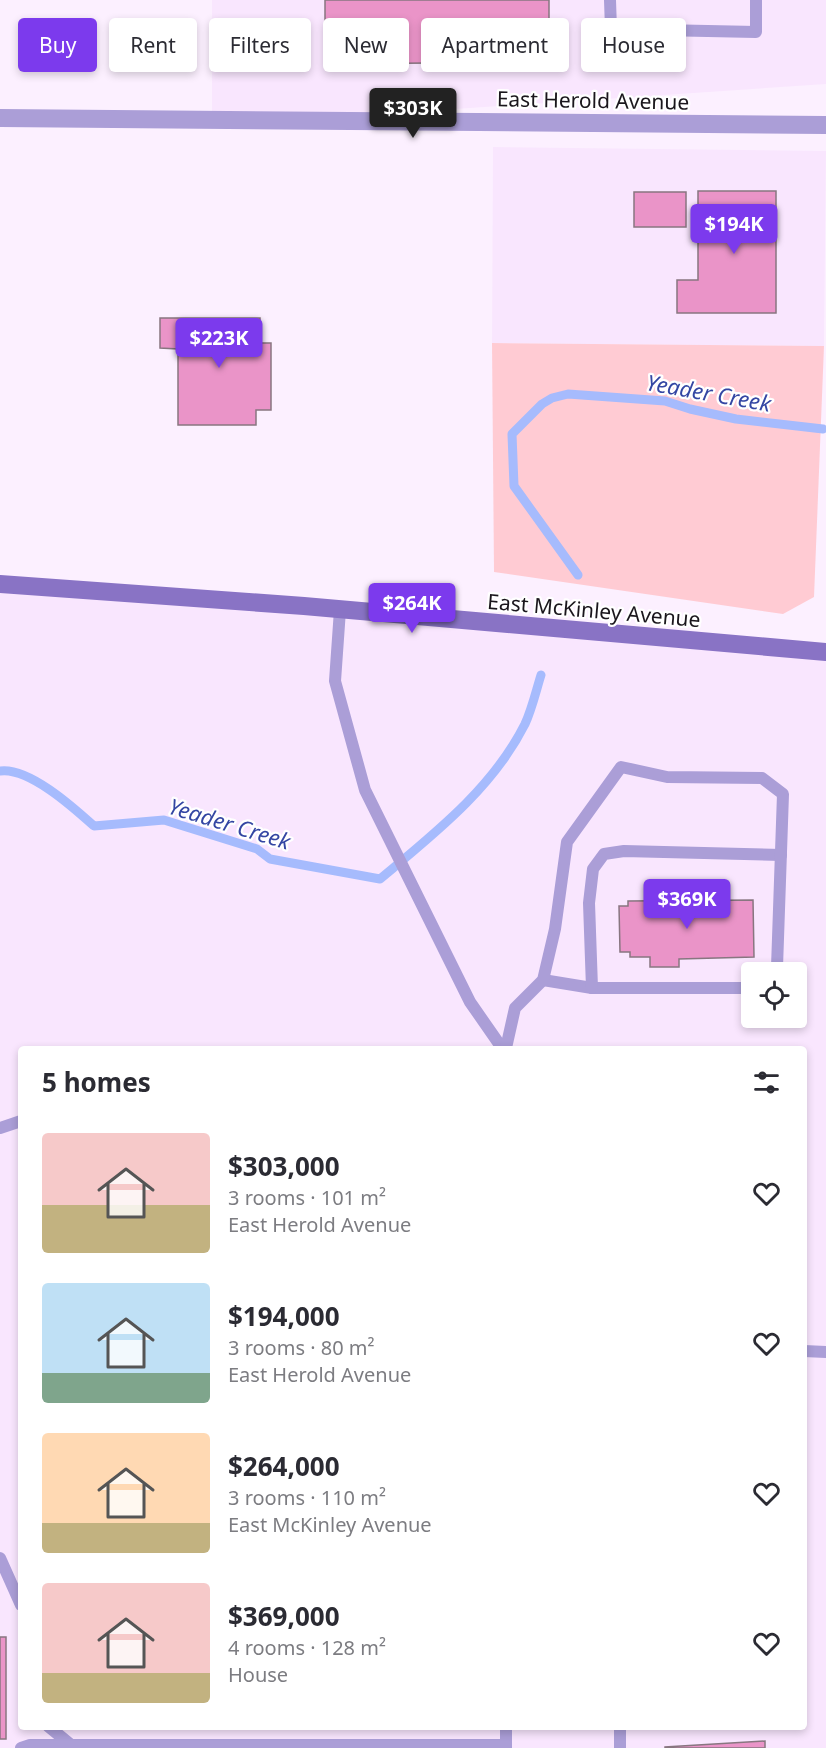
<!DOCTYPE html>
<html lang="en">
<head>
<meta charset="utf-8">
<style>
	:root { --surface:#fff; --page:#f7f7f7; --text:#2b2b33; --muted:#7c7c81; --accent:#7c3aed }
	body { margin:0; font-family:"Noto Sans",sans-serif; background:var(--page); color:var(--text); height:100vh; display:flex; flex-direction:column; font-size:22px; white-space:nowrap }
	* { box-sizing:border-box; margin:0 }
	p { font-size:20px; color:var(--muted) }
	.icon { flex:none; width:33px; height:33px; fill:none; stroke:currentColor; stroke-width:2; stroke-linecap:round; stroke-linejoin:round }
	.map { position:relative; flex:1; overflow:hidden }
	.sheet { position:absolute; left:18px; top:1046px; width:789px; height:684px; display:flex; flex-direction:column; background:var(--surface); border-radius:6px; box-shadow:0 3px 9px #0003 }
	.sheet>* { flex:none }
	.banner { position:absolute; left:18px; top:18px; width:790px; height:54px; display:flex; gap:12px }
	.buttons { position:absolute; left:741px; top:962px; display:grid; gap:12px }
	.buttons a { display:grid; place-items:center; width:66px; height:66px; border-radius:6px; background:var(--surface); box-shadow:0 3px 9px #0003; font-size:30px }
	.price { position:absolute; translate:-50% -51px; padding:0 14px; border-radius:6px; background:var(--accent); color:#fff; font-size:20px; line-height:39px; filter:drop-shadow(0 2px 3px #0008) }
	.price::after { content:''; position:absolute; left:50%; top:36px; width:18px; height:14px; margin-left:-9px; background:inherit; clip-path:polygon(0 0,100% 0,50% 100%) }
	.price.on { background:#222; color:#fff }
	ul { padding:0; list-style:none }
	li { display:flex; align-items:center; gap:18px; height:150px; padding:0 24px }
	li span { display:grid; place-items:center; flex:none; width:168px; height:120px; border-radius:6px; color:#555 }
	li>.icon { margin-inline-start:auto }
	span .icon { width:72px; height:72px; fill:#fffc; stroke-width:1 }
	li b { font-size:26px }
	h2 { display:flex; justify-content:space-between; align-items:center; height:72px; padding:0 24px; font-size:26px }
	.tag { padding:0 21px; border-radius:6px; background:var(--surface); box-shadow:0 3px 9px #0003; font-size:21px; line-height:54px }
	.tag.on { background:var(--accent); color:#fff }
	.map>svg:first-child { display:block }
	.built { fill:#f9e6fe; fill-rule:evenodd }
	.green { fill:#ffcbd3 }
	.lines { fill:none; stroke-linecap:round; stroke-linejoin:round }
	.stream { stroke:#a6bbfd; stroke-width:9 }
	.building { fill:#ea94c8; stroke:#887680; stroke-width:1.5 }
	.lane { stroke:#ab9ed7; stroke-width:12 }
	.street { stroke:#ab9ed7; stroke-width:18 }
	.secondary { stroke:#8973c5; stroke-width:18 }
	.labels { text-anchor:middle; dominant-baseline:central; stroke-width:4.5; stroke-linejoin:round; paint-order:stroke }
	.street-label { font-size:21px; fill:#1a161c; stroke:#fff }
	.water-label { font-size:22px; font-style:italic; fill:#3446a3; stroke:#fff }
</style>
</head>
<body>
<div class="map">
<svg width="826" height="1748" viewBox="0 0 826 1748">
	<rect width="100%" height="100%" fill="#fcf0ff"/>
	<g class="built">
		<polygon points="212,0 826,0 826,84 293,120 212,120"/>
		<polygon points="493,147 826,151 824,346 492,343"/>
		<path d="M0,584L826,652V1748H0ZM752,972H796V1017H752ZM21,1048H804V1726H21Z"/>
	</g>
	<polygon class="green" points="492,343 824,346 814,597 783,614 494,572"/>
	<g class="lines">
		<g class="stream">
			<polyline points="578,575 514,486 512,434 542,404 552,398 568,394 665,401 690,409 736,419 823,429"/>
			<path d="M0,771C29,767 74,808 94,826L164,820L257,849L270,859L380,879C434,834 493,788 525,724C532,709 536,691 541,675"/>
		</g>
	</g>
	<g class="building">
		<polygon points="325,0 549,0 549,26 543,26 543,62 325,64"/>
		<polygon points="698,191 776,191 776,313 677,313 677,280 698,280"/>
		<rect x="634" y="192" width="52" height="35"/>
		<polygon points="160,318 260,318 260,343 271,343 271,410 256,410 256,425 178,425 178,349 160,348"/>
		<polygon points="753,900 754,957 679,959 679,967 650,967 650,957 630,957 630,952 620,952 619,906 628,906 628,901"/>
		<rect x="0" y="1637" width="6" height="102"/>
		<polygon points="765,1741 765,1748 665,1748 665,1747"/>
	</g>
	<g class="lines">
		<g class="lane">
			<polyline points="610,0 611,29 756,32 756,0"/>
			<polyline points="340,610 335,681 365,790 470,1002 502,1048"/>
			<polyline points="543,980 592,988 752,988"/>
			<polyline points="592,988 589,903 593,869 604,854 624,851 781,855"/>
			<polyline points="506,1048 515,1008 543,980 555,929 567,842 621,767 667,777 762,778 783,794 777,967 773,972"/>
			<polyline points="0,1128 21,1121"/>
			<polyline points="804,1351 826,1352"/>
			<polyline points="0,1558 21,1605"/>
			<polyline points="48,1726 71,1745"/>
			<polyline points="506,1726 506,1748"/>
			<polyline points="620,1726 620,1748"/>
			<polyline points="21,1748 30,1745 506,1745"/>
		</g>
		<polyline class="street" points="0,118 826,125"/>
		<polyline class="secondary" points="0,584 304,606 826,652"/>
	</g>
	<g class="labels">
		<g class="street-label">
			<text transform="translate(593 100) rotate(1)">East Herold Avenue</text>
			<text transform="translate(594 610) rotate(5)">East McKinley Avenue</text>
		</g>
		<g class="water-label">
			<text transform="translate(709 392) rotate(10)">Yeader Creek</text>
			<text transform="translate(230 823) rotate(17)">Yeader Creek</text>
		</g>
	</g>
</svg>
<div class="buttons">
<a><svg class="icon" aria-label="locate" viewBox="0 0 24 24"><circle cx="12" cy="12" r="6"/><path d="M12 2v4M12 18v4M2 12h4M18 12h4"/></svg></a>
</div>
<b class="price on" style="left:413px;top:139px">$303K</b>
<b class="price" style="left:734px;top:255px">$194K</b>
<b class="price" style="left:219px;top:369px">$223K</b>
<b class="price" style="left:412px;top:634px">$264K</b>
<b class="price" style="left:687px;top:930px">$369K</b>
<div class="banner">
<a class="tag on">Buy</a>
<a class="tag">Rent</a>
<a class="tag">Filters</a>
<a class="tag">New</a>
<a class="tag">Apartment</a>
<a class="tag">House</a>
</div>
<section class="sheet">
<h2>5 homes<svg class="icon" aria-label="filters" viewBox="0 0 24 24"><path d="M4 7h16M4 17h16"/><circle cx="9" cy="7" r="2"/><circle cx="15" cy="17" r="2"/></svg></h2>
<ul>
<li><span style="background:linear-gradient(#f6c9c9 60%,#c2b280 0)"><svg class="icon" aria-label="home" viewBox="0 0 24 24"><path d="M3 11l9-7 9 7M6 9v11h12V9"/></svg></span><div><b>$303,000</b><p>3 rooms · 101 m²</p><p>East Herold Avenue</p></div><svg class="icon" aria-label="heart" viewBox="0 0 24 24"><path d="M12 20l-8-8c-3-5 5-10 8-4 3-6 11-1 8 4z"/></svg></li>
<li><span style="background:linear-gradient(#bfe0f5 75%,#7fa58c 0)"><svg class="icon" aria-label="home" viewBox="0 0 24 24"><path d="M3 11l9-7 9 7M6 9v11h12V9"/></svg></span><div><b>$194,000</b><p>3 rooms · 80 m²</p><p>East Herold Avenue</p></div><svg class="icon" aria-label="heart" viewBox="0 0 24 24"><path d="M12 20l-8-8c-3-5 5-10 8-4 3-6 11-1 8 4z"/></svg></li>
<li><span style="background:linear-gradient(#ffd9b3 75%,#c2b280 0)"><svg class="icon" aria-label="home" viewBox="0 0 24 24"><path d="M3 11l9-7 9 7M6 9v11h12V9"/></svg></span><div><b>$264,000</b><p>3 rooms · 110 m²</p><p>East McKinley Avenue</p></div><svg class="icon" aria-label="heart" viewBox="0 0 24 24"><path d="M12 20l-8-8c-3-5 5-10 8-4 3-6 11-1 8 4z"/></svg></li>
<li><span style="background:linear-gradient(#f6c9c9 75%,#c2b280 0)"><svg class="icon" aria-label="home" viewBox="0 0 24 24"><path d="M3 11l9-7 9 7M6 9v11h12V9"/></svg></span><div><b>$369,000</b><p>4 rooms · 128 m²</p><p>House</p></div><svg class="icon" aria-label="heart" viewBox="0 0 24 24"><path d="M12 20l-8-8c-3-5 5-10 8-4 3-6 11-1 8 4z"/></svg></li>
</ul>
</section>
</div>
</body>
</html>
